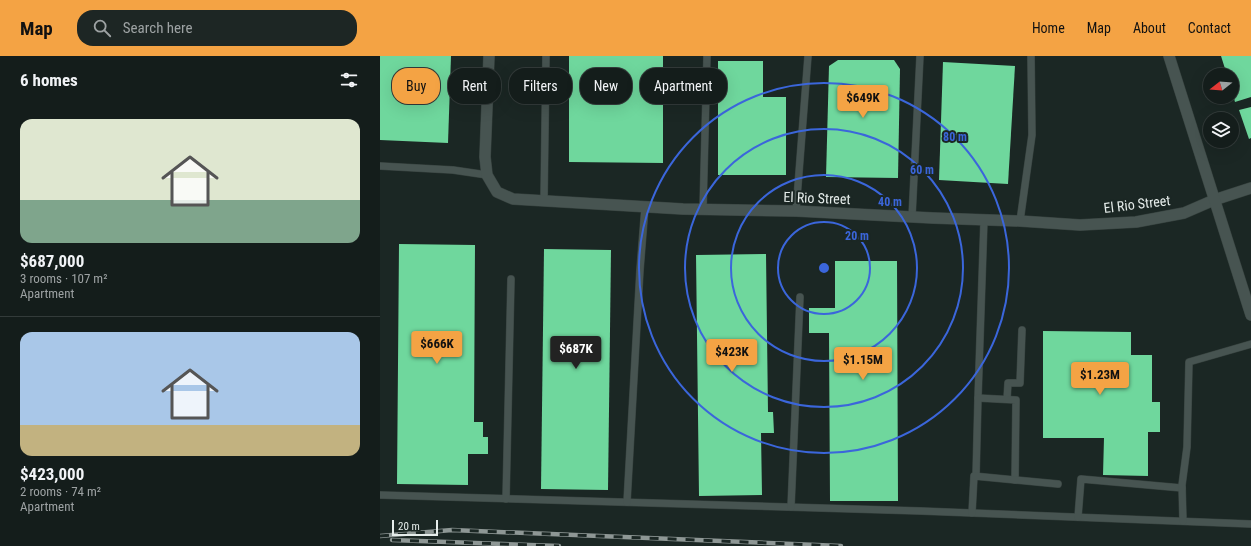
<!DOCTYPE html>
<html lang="en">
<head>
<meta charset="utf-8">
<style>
	:root { --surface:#141d1b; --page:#1d2624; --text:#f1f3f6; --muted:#9da2a3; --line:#333b3a; --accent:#f4a344 }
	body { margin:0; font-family:"Roboto Condensed",sans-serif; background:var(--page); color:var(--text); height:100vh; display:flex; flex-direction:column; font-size:15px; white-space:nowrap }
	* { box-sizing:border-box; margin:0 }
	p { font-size:13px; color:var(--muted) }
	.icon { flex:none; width:22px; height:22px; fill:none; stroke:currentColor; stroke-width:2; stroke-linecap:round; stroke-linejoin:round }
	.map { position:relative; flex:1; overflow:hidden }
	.panel { display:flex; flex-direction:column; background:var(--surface); width:380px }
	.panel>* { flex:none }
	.banner { position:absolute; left:12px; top:12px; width:380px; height:36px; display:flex; gap:8px }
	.needle { width:26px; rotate:253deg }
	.fabs { position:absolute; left:823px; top:12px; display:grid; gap:8px }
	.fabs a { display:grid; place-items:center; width:36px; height:36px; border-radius:50%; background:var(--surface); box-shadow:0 4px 16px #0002,0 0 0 1px var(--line); font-size:20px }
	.scale { position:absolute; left:12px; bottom:10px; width:46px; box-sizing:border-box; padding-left:4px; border:2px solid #e6edeb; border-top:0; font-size:11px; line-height:14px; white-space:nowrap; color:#e6edeb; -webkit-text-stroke:3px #1b2724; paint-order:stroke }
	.price { position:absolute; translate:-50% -34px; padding:0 9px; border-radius:4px; background:var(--accent); color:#111; font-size:13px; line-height:26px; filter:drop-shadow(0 1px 2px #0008) }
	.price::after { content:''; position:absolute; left:50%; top:24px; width:12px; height:9px; margin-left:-6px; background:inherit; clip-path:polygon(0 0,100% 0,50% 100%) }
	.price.on { background:#222; color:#fff }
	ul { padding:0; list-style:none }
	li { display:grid; align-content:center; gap:8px; height:212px; padding:0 20px }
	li+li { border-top:1px solid var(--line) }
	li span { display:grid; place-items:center; height:124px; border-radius:12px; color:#555 }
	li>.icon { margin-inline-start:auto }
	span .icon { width:72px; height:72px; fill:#fffc; stroke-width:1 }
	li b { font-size:17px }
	h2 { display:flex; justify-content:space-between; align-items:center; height:48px; padding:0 20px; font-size:17px }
	.chip { padding:0 14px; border-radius:16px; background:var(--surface); box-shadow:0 4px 16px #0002,0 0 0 1px var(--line); font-size:14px; line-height:36px }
	.chip.on { background:var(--accent); color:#111 }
	header { display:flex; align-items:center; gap:24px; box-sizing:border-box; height:56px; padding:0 20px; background:var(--accent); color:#111 }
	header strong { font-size:19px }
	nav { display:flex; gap:22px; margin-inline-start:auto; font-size:14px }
	.search { width:280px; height:36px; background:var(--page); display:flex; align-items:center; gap:10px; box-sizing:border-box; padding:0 14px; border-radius:16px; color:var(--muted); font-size:15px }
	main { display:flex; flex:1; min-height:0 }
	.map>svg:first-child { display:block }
	.building { fill:#6fd79d }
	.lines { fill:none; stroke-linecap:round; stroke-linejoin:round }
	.service-casing { stroke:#36413e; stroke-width:8 }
	.minor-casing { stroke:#36413e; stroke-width:12 }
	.tertiary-casing { stroke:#36413e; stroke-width:12 }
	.service { stroke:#475451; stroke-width:7 }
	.minor { stroke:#475451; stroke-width:11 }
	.tertiary { stroke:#475451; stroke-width:11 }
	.rail-casing { stroke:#8e9795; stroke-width:4.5 }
	.rail { stroke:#1b2724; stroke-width:3; stroke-dasharray:9; stroke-linecap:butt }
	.ring { fill:none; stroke:#3b66db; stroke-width:2 }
	.labels { text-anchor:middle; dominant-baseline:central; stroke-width:4; stroke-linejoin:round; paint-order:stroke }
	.street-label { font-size:14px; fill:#e6edeb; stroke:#1b2724 }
	.centre { fill:#3b66db; stroke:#1b2724; stroke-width:2 }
	.ring-label { font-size:12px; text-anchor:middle; font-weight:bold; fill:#3b66db; stroke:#1b2724; stroke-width:4; stroke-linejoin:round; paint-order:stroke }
</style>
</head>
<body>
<header>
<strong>Map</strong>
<div class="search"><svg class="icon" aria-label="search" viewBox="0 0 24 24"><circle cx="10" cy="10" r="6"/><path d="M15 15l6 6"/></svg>Search here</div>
<nav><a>Home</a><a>Map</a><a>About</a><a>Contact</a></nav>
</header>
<main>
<section class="panel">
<h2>6 homes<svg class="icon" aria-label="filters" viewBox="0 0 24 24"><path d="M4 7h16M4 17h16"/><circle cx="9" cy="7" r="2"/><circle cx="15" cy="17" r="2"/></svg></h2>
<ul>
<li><span style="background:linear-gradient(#dfe7d0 65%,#7fa58c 0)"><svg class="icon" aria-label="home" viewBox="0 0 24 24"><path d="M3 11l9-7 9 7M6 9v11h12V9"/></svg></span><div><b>$687,000</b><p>3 rooms · 107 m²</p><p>Apartment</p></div></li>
<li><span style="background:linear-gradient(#a9c7e8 75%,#c2b280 0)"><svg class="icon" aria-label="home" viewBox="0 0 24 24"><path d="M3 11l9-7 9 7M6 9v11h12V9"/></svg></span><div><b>$423,000</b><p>2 rooms · 74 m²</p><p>Apartment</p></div></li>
</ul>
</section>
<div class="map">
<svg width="871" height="490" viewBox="0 0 871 490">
	<rect width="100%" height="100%" fill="#1b2724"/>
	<g class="building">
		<polygon points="0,0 71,0 68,87 0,84"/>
		<polygon points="189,0 283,0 283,107 189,106"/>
		<polygon points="841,0 871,0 871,41 855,46 852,35 852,19 847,19"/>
		<polygon points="458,4 514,4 520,13 518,122 446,121 449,10"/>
		<polygon points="338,5 383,5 383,41 406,41 406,119 338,119"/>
		<polygon points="563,6 635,10 628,128 559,124"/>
		<polygon points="871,51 871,82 869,83 859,54"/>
		<polygon points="19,188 95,189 94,366 103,366 103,381 108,381 108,398 88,398 88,429 17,428"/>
		<polygon points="164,193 231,194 228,434 161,433"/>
		<polygon points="386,198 388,356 393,356 394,377 381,377 382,439 319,440 316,199"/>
		<polygon points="455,205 517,205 518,445 450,445 449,277 429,277 429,252 455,252"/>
		<polygon points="663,275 751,276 751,299 772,299 772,346 780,346 780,376 768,376 768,420 723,419 724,382 663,382"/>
	</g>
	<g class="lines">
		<defs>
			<g id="service">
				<polyline points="0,110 73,114 107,119"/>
				<polyline points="164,145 166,0"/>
				<polyline points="323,154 327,0"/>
				<polyline points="416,155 428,0"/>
				<polyline points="532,161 540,0"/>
				<polyline points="640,165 652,79 651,0"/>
				<polyline points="598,342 604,164"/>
				<polyline points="627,343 628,327 640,327 642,274"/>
				<polyline points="596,420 598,342 636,344 635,424"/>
				<polyline points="0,439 541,455 871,468"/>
				<polyline points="126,443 131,223"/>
				<polyline points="247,446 260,214 265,151"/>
				<polyline points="411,451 420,241"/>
				<polyline points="592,457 594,420 678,428"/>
				<polyline points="698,461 701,423 802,432"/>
				<polyline points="803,465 802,429 807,391 809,306 871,288"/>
			</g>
			<polyline id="minor" points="109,0 105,101 107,119 117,136 133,143 303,153 416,155 553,162 640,165 700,169 756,166 804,157 834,144 871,132"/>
			<polyline id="tertiary" points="789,0 871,259"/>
		</defs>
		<use href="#service" class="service-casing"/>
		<use href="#minor" class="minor-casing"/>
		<use href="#tertiary" class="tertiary-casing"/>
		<use href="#service" class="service"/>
		<use href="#minor" class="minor"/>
		<use href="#tertiary" class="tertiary"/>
		<defs>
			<g id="rail">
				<polyline points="0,480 72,474 461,490"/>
				<polyline points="12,484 179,490"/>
			</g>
		</defs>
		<use href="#rail" class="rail-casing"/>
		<use href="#rail" class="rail"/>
	</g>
	<g class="ring">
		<circle cx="444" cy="212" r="46"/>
		<circle cx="444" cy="212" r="93"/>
		<circle cx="444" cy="212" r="139"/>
		<circle cx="444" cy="212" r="185"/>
	</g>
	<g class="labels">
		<g class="street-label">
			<text transform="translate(437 142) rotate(2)">El Rio Street</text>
			<text transform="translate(757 148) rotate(-7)">El Rio Street</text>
		</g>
	</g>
	<circle cx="444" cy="212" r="6" class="centre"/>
	<g class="ring-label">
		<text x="575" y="85">80 m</text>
		<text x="542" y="118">60 m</text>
		<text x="510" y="150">40 m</text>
		<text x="477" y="184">20 m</text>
	</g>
</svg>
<div class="fabs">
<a><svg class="needle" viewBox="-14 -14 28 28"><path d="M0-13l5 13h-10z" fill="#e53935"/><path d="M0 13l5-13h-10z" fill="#9da2a3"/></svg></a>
<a><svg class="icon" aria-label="layers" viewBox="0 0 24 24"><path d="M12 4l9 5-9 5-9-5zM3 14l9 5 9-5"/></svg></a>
</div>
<div class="scale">20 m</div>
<b class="price" style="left:483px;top:63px">$649K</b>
<b class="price" style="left:57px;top:309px">$666K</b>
<b class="price on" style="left:196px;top:314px">$687K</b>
<b class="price" style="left:352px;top:317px">$423K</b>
<b class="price" style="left:483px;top:325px">$1.15M</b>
<b class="price" style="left:720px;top:340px">$1.23M</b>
<div class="banner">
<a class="chip on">Buy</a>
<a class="chip">Rent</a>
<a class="chip">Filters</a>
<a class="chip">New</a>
<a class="chip">Apartment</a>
</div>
</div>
</main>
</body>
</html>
